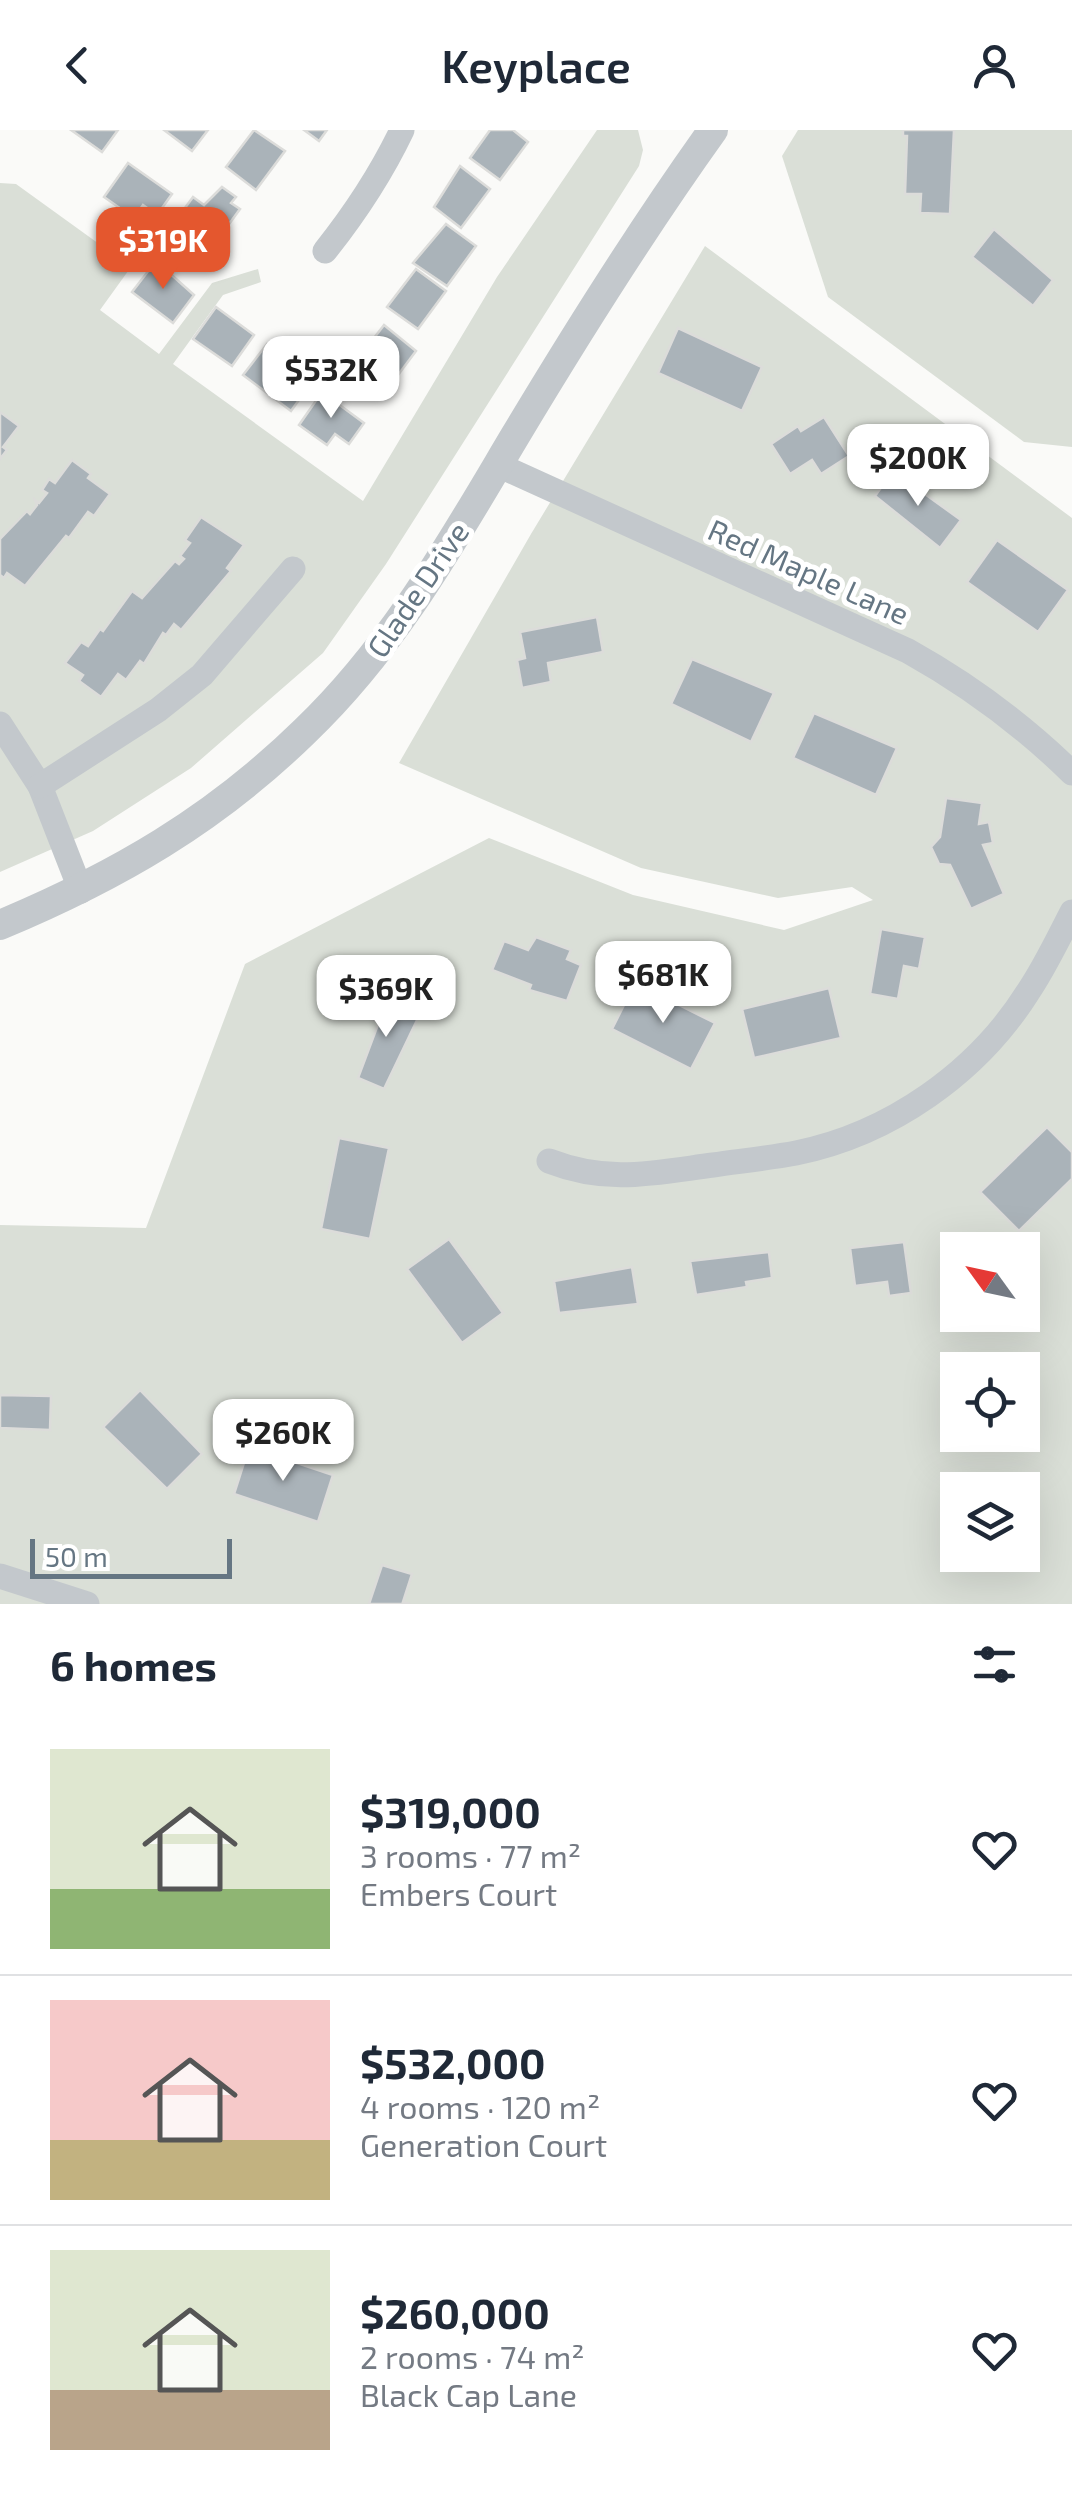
<!DOCTYPE html>
<html lang="en">
<head>
<meta charset="utf-8">
<style>
	:root { --surface:#fff; --page:#f2f2f3; --text:#1f2937; --muted:#747a83; --line:#e0e1e3; --accent:#e4572e }
	body { margin:0; font-family:"Exo 2",sans-serif; background:var(--page); color:var(--text); height:100vh; display:flex; flex-direction:column; font-size:38px; white-space:nowrap }
	* { box-sizing:border-box; margin:0 }
	p { font-size:32px; color:var(--muted) }
	.icon { flex:none; width:55px; height:55px; fill:none; stroke:currentColor; stroke-width:2; stroke-linecap:round; stroke-linejoin:round }
	.map { position:relative; height:1474px; overflow:hidden }
	.side { display:flex; flex-direction:column; background:var(--surface); flex:1 }
	.side>* { flex:none }
	.needle { width:65px; rotate:303deg }
	.fabs { position:absolute; left:940px; top:1102px; display:grid; gap:20px }
	.fabs a { display:grid; place-items:center; width:100px; height:100px; border-radius:0px; background:var(--surface); box-shadow:0 10px 40px #0002; font-size:50px }
	.scale { position:absolute; left:30px; bottom:25px; width:202px; box-sizing:border-box; padding-left:10px; border:5px solid #657683; border-top:0; font-size:28px; line-height:35px; white-space:nowrap; color:#657683; -webkit-text-stroke:8px #fff; paint-order:stroke }
	.price { position:absolute; translate:-50% -85px; padding:0 22px; border-radius:20px; background:#fff; color:#222; font-size:32px; line-height:65px; filter:drop-shadow(0 2px 5px #0008) }
	.price::after { content:''; position:absolute; left:50%; top:60px; width:30px; height:22px; margin-left:-15px; background:inherit; clip-path:polygon(0 0,100% 0,50% 100%) }
	.price.current { background:var(--accent); color:#fff }
	ul { padding:0; list-style:none }
	li { display:flex; align-items:center; gap:30px; height:250px; padding:0 50px }
	li+li { border-top:2px solid var(--line) }
	li span { display:grid; place-items:center; flex:none; width:280px; height:200px; border-radius:0px; color:#555 }
	li>.icon { margin-inline-start:auto }
	span .icon { width:120px; height:120px; fill:#fffc; stroke-width:1 }
	li b { font-size:42px }
	h2 { display:flex; justify-content:space-between; align-items:center; height:120px; padding:0 50px; font-size:42px }
	header { display:flex; justify-content:space-between; align-items:center; height:130px; padding:0 50px; background:var(--surface); font-size:45px; font-weight:600 }
	.map>svg:first-child { display:block }
	.green { fill:#dadfd7; fill-rule:evenodd }
	.building { fill:#aab3b9; stroke:#dcdcda; stroke-width:2.5 }
	.lines { fill:none; stroke-linecap:round; stroke-linejoin:round }
	.minor { stroke:#c3c8cc; stroke-width:25 }
	.tertiary { stroke:#c3c8cc; stroke-width:30 }
	.labels { text-anchor:middle; dominant-baseline:central; stroke-width:10; stroke-linejoin:round; paint-order:stroke }
	.street-label { font-size:30px; fill:#657683; stroke:#fff }
</style>
</head>
<body>
<header><svg class="icon" aria-label="back" viewBox="0 0 24 24"><path d="M15 5l-7 7 7 7"/></svg>Keyplace<svg class="icon" aria-label="person" viewBox="0 0 24 24"><circle cx="12" cy="8" r="4"/><path d="M4 21q1-7 8-7t8 7"/></svg></header>
<div class="map">
<svg width="1072" height="1474" viewBox="0 0 1072 1474">
	<rect width="100%" height="100%" fill="#fafaf8"/>
	<g class="green">
		<polygon points="597,0 638,0 643,20 639,36 386,434 323,523 191,638 93,701 0,742 0,53 16,54 131,137 100,180 159,224 212,153 258,139 261,152 223,165 173,234 363,371 497,147"/>
		<polygon points="798,0 1072,0 1072,317 1024,312 828,167 782,26"/>
		<path d="M705,116L1072,388V1474H0V1095L146,1098L245,834L489,708L633,765L784,800L873,770L852,757L778,768L641,738L399,633L531,404ZM958,1120H1022V1185H958ZM958,1240H1022V1305H958ZM958,1360H1022V1425H958Z"/>
	</g>
	<g class="building">
		<polygon points="71,0 118,0 102,22"/>
		<polygon points="164,0 208,0 192,21"/>
		<polygon points="254,0 285,21 256,60 226,37"/>
		<polygon points="304,0 327,0 319,11"/>
		<polygon points="490,0 513,0 528,12 500,50 470,28"/>
		<polygon points="903,0 954,0 950,84 920,83 921,64 905,64 907,6 903,6"/>
		<polygon points="128,33 172,64 157,85 143,75 134,88 104,67"/>
		<polygon points="460,36 490,59 461,98 434,77"/>
		<polygon points="222,57 236,67 231,73 240,79 208,123 171,97 193,67 204,75"/>
		<polygon points="446,94 476,116 447,156 413,133"/>
		<polygon points="994,99 1053,150 1033,176 972,127"/>
		<polygon points="156,131 194,165 173,193 132,162"/>
		<polygon points="416,139 446,161 418,199 387,177"/>
		<polygon points="216,177 254,205 232,236 193,209"/>
		<polygon points="384,195 416,221 386,261 357,239 376,215 371,212"/>
		<polygon points="678,198 762,237 742,281 658,243"/>
		<polygon points="267,214 312,252 291,281 243,245"/>
		<polygon points="322,262 364,293 349,314 335,304 327,315 299,295"/>
		<polygon points="0,282 19,296 3,317 7,320 0,329"/>
		<polygon points="824,287 849,326 821,344 812,330 790,344 771,314 798,296 801,301"/>
		<polygon points="72,330 91,344 88,348 110,364 94,386 88,382 69,408 66,406 25,456 7,443 4,448 0,445 0,409 27,381 30,384 37,375 35,370 39,373 47,363 42,360 49,349 55,353"/>
		<polygon points="893,341 961,390 940,418 875,366"/>
		<polygon points="201,387 244,415 227,438 231,441 181,500 174,494 166,505 163,503 144,534 140,531 126,550 118,544 101,567 79,551 83,545 65,533 81,512 88,516 100,499 103,501 132,461 142,468 175,431 179,434 184,429 180,426 190,413 185,410"/>
		<polygon points="997,410 1068,460 1038,502 967,452"/>
		<polygon points="597,487 603,522 548,533 551,552 522,558 517,530 525,528 520,502"/>
		<polygon points="692,529 774,563 751,612 671,574"/>
		<polygon points="814,583 897,618 876,665 793,628"/>
		<polygon points="946,668 982,673 979,694 989,692 993,713 983,715 1004,764 971,779 950,735 939,734 931,717 940,707"/>
		<polygon points="881,799 925,807 919,839 904,836 898,869 870,864"/>
		<polygon points="536,807 571,820 567,829 581,835 567,871 529,860 531,855 492,840 504,811 528,820"/>
		<polygon points="635,853 715,893 691,939 612,899"/>
		<polygon points="829,858 841,908 754,928 742,879"/>
		<polygon points="372,866 419,886 384,959 358,948 379,892 364,886 362,880 367,869"/>
		<polygon points="1047,997 1072,1022 1072,1049 1019,1101 980,1062"/>
		<polygon points="339,1008 389,1018 370,1109 321,1099"/>
		<polygon points="449,1109 503,1183 462,1213 407,1139"/>
		<polygon points="904,1112 911,1163 889,1166 887,1152 855,1156 850,1118"/>
		<polygon points="769,1122 772,1148 746,1152 747,1157 696,1165 690,1131"/>
		<polygon points="632,1137 638,1174 559,1183 554,1151"/>
		<polygon points="140,1260 202,1324 167,1359 103,1297"/>
		<polygon points="0,1265 51,1266 50,1300 0,1298"/>
		<polygon points="249,1317 333,1345 318,1392 234,1364"/>
		<polygon points="382,1435 412,1444 403,1472 410,1474 369,1474"/>
	</g>
	<g class="lines">
		<g class="minor">
			<path d="M325,121C356,82 381,44 402,0"/>
			<path d="M498,335L908,521C969,555 1022,594 1072,643"/>
			<polyline points="0,594 40,656 81,761"/>
			<polyline points="40,656 158,580 202,545 293,439"/>
			<path d="M549,1031C608,1054 653,1043 713,1035C741,1031 769,1028 796,1023C890,1004 977,943 1028,862C1045,837 1058,809 1072,782"/>
			<polyline points="0,1446 87,1474"/>
		</g>
		<path class="tertiary" d="M0,795C117,746 214,690 305,601C394,516 453,410 515,306C578,201 642,99 713,0"/>
	</g>
	<g class="labels">
		<g class="street-label">
			<text transform="translate(809 441) rotate(24)">Red Maple Lane</text>
			<text transform="translate(417 459) rotate(-56)">Glade Drive</text>
		</g>
	</g>
</svg>
<div class="fabs">
<a><svg class="needle" viewBox="-14 -14 28 28"><path d="M0-13l5 13h-10z" fill="#e53935"/><path d="M0 13l5-13h-10z" fill="#747a83"/></svg></a>
<a><svg class="icon" aria-label="locate" viewBox="0 0 24 24"><circle cx="12" cy="12" r="6"/><path d="M12 2v4M12 18v4M2 12h4M18 12h4"/></svg></a>
<a><svg class="icon" aria-label="layers" viewBox="0 0 24 24"><path d="M12 4l9 5-9 5-9-5zM3 14l9 5 9-5"/></svg></a>
</div>
<div class="scale">50 m</div>
<b class="price current" style="left:163px;top:162px">$319K</b>
<b class="price" style="left:331px;top:291px">$532K</b>
<b class="price" style="left:918px;top:379px">$200K</b>
<b class="price" style="left:663px;top:896px">$681K</b>
<b class="price" style="left:386px;top:910px">$369K</b>
<b class="price" style="left:283px;top:1354px">$260K</b>
</div>
<section class="side">
<h2>6 homes<svg class="icon" aria-label="filters" viewBox="0 0 24 24"><path d="M4 7h16M4 17h16"/><circle cx="9" cy="7" r="2"/><circle cx="15" cy="17" r="2"/></svg></h2>
<ul>
<li><span style="background:linear-gradient(#dfe7d0 70%,#8fb573 0)"><svg class="icon" aria-label="home" viewBox="0 0 24 24"><path d="M3 11l9-7 9 7M6 9v11h12V9"/></svg></span><div><b>$319,000</b><p>3 rooms · 77 m²</p><p>Embers Court</p></div><svg class="icon" aria-label="heart" viewBox="0 0 24 24"><path d="M12 20l-8-8c-3-5 5-10 8-4 3-6 11-1 8 4z"/></svg></li>
<li><span style="background:linear-gradient(#f6c9c9 70%,#c2b280 0)"><svg class="icon" aria-label="home" viewBox="0 0 24 24"><path d="M3 11l9-7 9 7M6 9v11h12V9"/></svg></span><div><b>$532,000</b><p>4 rooms · 120 m²</p><p>Generation Court</p></div><svg class="icon" aria-label="heart" viewBox="0 0 24 24"><path d="M12 20l-8-8c-3-5 5-10 8-4 3-6 11-1 8 4z"/></svg></li>
<li><span style="background:linear-gradient(#dfe7d0 70%,#b9a48a 0)"><svg class="icon" aria-label="home" viewBox="0 0 24 24"><path d="M3 11l9-7 9 7M6 9v11h12V9"/></svg></span><div><b>$260,000</b><p>2 rooms · 74 m²</p><p>Black Cap Lane</p></div><svg class="icon" aria-label="heart" viewBox="0 0 24 24"><path d="M12 20l-8-8c-3-5 5-10 8-4 3-6 11-1 8 4z"/></svg></li>
</ul>
</section>
</body>
</html>
